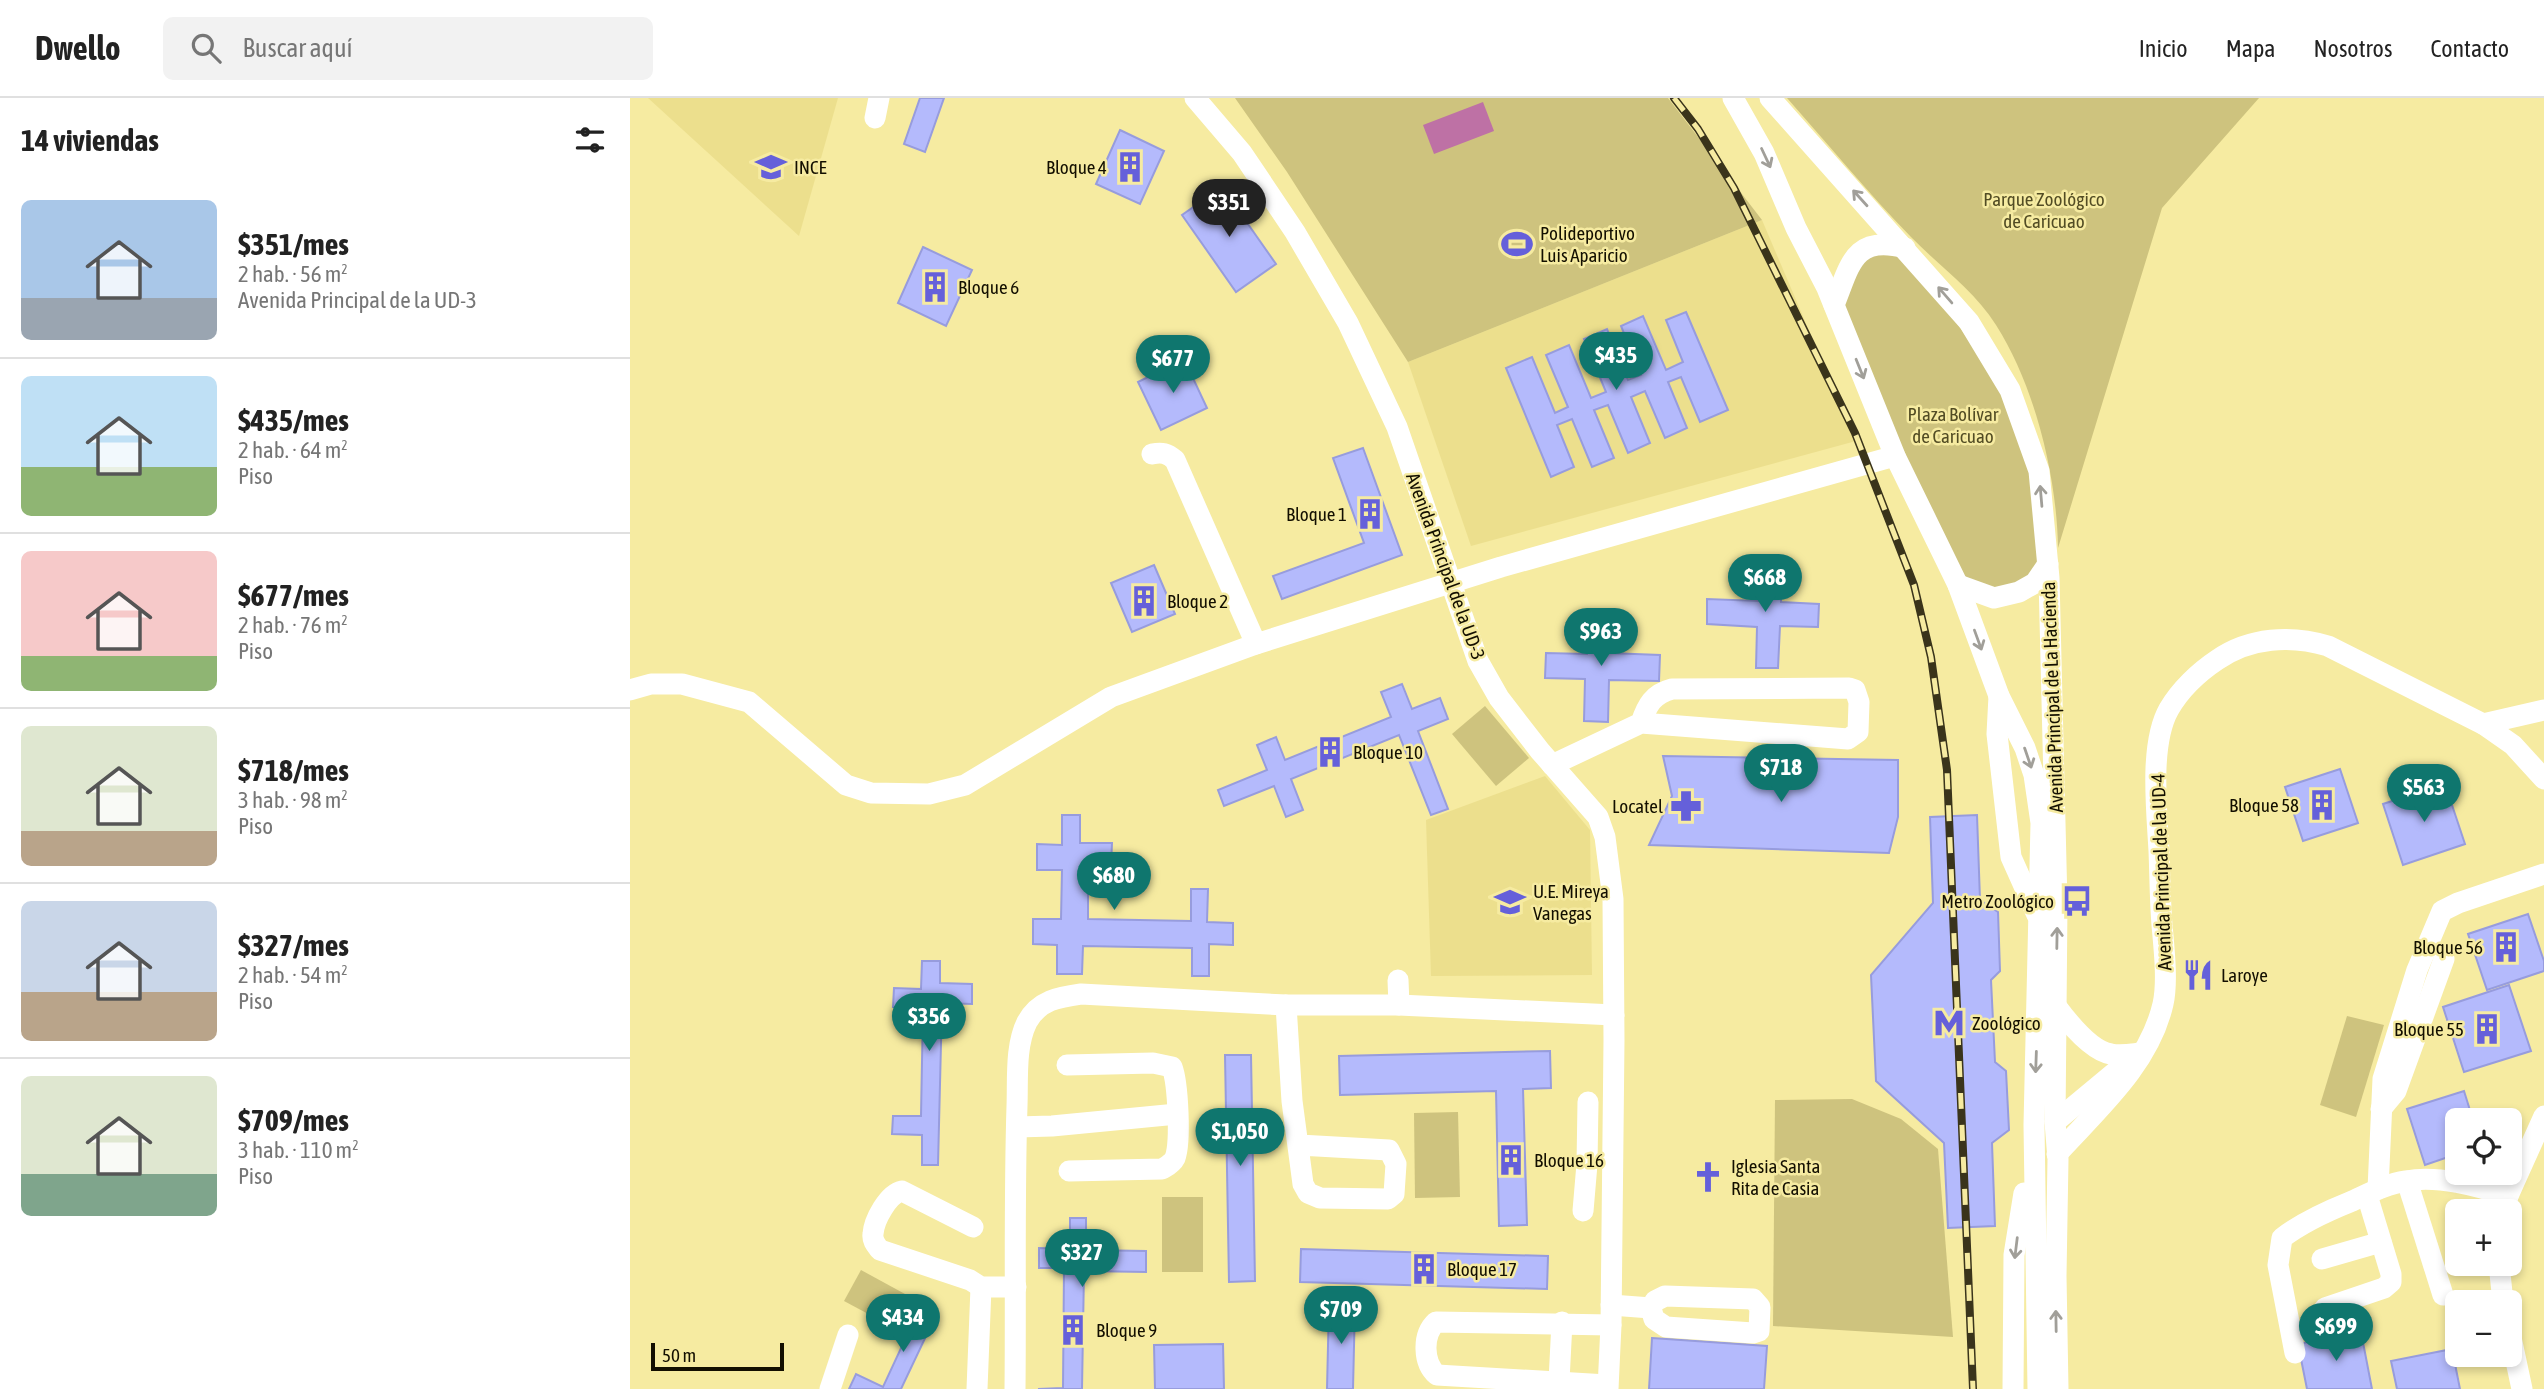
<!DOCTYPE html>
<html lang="es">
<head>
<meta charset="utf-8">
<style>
	:root { --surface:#fff; --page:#f2f2f2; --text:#222; --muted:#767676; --line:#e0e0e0; --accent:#0f766e }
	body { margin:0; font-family:"Asap Condensed",sans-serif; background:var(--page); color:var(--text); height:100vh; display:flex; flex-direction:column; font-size:26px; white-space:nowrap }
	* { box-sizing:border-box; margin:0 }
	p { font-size:23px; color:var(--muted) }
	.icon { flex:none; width:38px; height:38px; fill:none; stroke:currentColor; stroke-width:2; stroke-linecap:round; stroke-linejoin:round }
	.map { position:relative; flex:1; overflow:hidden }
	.side { display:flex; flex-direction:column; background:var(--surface); width:630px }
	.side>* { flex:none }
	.controls { position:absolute; left:1815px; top:1010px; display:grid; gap:14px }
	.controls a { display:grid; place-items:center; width:77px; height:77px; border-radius:10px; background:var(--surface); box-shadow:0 4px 10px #0003; font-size:35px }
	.scale { position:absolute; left:21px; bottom:18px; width:133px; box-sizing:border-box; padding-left:7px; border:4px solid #130f00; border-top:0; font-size:19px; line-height:24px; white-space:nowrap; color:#130f00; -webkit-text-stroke:5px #f6eba1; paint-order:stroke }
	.price { position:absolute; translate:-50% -60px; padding:0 16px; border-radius:24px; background:var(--accent); color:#fff; font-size:23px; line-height:46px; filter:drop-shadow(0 2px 4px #0008) }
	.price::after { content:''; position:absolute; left:50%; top:42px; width:21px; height:16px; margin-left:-10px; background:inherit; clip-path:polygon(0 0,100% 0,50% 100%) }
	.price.selected { background:#222; color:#fff }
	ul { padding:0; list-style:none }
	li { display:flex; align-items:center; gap:21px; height:175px; padding:0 21px }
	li+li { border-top:2px solid var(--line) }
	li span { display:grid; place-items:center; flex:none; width:196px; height:140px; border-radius:10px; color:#555 }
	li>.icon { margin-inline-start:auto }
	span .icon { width:84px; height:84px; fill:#fffc; stroke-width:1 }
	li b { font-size:30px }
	h2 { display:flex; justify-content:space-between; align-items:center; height:84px; padding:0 21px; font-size:30px }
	header { display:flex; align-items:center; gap:42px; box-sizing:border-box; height:98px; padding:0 35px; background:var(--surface); border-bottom:2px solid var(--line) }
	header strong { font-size:33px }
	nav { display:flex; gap:38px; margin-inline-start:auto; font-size:24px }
	.search { width:490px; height:63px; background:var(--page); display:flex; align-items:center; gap:18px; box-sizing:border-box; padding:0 24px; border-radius:10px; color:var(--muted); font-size:26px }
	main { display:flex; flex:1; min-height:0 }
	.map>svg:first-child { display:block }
	.built { fill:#ecdf8d }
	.green { fill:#cec37e }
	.water { fill:#be71a5 }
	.building { fill:#b4bafc; stroke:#979cdd; stroke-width:2 }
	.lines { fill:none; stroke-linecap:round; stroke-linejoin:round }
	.minor { stroke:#fff; stroke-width:21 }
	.rail-casing { stroke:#3a341b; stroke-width:8 }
	.rail { stroke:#f6eba1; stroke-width:5; stroke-dasharray:16; stroke-linecap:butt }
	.oneway { stroke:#a19f99 }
	.labels { text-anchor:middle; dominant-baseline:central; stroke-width:5; stroke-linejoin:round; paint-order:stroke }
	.poi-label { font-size:19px; fill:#130f00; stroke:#f6eba1; text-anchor:start }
	.park-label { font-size:19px; fill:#524c24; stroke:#f6eba1 }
	.street-label { font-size:19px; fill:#130f00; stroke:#f6eba1 }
</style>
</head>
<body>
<header>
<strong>Dwello</strong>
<div class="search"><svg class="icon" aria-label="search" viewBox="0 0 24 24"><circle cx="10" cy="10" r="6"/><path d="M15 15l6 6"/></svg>Buscar aquí</div>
<nav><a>Inicio</a><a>Mapa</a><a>Nosotros</a><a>Contacto</a></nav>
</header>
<main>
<section class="side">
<h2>14 viviendas<svg class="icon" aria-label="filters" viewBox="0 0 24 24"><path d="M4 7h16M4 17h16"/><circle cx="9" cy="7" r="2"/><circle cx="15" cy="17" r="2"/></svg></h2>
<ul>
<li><span style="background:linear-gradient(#a9c7e8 70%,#9aa5b1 0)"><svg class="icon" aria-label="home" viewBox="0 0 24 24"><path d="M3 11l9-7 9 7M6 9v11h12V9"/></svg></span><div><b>$351/mes</b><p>2 hab. · 56 m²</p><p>Avenida Principal de la UD-3</p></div></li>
<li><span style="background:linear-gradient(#bfe0f5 65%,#8fb573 0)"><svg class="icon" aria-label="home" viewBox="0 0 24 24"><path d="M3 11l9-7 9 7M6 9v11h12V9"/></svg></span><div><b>$435/mes</b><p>2 hab. · 64 m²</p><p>Piso</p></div></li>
<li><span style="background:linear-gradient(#f6c9c9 75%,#8fb573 0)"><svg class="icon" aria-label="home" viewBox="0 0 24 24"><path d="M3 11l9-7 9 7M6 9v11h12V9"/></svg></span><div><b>$677/mes</b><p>2 hab. · 76 m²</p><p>Piso</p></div></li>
<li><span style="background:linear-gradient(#dfe7d0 75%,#b9a48a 0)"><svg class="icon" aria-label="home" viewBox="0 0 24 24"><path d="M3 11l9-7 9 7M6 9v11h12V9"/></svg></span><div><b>$718/mes</b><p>3 hab. · 98 m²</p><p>Piso</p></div></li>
<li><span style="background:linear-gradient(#c9d6e8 65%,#b9a48a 0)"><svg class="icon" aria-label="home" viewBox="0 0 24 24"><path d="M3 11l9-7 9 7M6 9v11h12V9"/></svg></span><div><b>$327/mes</b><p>2 hab. · 54 m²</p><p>Piso</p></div></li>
<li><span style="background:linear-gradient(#dfe7d0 70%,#7fa58c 0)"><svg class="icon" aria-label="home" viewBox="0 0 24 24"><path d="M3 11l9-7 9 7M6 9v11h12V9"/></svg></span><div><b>$709/mes</b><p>3 hab. · 110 m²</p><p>Piso</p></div></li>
</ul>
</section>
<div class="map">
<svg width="1914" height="1291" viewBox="0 0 1914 1291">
	<rect width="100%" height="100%" fill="#f6eba1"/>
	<g class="built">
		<polygon points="18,0 208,0 169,138"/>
		<polygon points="1132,122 1226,343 841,448 778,264"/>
		<polygon points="915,678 960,732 962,877 801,878 796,722"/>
	</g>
	<g class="green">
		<polygon points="605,0 1038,0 1132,122 778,264 657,74"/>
		<path d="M1157,0H1629L1532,110L1428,450C1427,379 1405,288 1366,227C1344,192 1309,168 1281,139C1238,95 1198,46 1157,0Z"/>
		<polygon points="1275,150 1391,318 1418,466 1389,494 1328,487 1204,208 1228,156"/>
		<polygon points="855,608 899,660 866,688 822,636"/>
		<polygon points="1717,918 1754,927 1726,1019 1690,1007"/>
		<polygon points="1222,1001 1271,1021 1308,1051 1323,1239 1143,1228 1145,1002"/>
		<polygon points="828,1014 830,1099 785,1100 784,1015"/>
		<rect x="532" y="1099" width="41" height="75"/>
		<polygon points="231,1172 286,1202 270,1233 214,1203"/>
	</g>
	<polygon class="water" points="853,4 864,33 804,56 793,27"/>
	<g class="building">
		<polygon points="290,0 314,0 295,54 274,46"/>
		<polygon points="490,32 534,53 510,106 466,86"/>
		<polygon points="592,89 646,166 606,194 552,117"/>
		<polygon points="293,149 342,172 316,228 268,205"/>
		<polygon points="1056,214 1098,312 1070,324 1051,279 1038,284 1057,330 1035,340 1015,293 1001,299 1020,345 998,355 978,307 964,312 984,360 962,369 942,321 927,327 944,369 921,379 876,270 902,259 925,315 938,309 916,257 939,247 961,300 976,294 954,241 977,231 998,282 1011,277 991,228 1013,218 1036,272 1053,264 1036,222"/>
		<polygon points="554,261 577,310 531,332 508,284"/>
		<polygon points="733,350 772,457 652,501 643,478 734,445 703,360"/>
		<polygon points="1130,462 1152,463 1151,504 1189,506 1188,529 1150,528 1148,570 1126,570 1127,529 1077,526 1077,501 1129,503"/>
		<polygon points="524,467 545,516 502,534 481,485"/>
		<polygon points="958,516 980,517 979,555 1030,557 1029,583 979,582 978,624 954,623 955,581 915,580 916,555 957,556"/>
		<polygon points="772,586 782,611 810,600 818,621 788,633 818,711 801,717 769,637 661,681 673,712 656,719 644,688 594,708 588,692 637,672 627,647 646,639 655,662 761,619 751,594"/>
		<polygon points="1033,658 1268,662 1268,719 1259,755 1019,747 1042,698"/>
		<polygon points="1710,671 1728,725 1673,743 1655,689"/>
		<polygon points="1815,686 1835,746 1773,767 1753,706"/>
		<polygon points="432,717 450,717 450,745 482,745 481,769 458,769 458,821 561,823 561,791 578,791 577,824 603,825 603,847 579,846 579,878 562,878 562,850 453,848 452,876 427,876 427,847 403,846 403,821 431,821 432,772 407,772 407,746 432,747"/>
		<polygon points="1347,717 1350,802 1368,814 1370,873 1361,882 1365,964 1376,973 1379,1032 1362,1045 1365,1128 1318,1130 1314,1045 1246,983 1241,877 1303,805 1300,719"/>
		<polygon points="1898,816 1914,863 1914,873 1857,892 1838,836"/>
		<polygon points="292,863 310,863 310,885 342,886 342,906 312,905 308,1067 292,1067 292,1037 262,1036 263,1018 291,1018 293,910 263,909 264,890 291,891"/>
		<polygon points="1879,887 1901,953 1834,974 1813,909"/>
		<polygon points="920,953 921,990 893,991 897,1127 869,1128 866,993 710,997 709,958"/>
		<polygon points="595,957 621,957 625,1183 599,1184"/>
		<polygon points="1834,993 1843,1022 1827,1022 1827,1056 1795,1067 1777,1011"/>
		<polygon points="440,1120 456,1120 456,1152 516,1153 516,1174 454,1173 452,1291 408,1291 433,1290 434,1170 409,1170 409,1150 440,1151"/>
		<polygon points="671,1151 918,1158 917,1191 670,1184"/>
		<polygon points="699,1205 725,1206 723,1291 697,1291"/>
		<polygon points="291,1207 307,1215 271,1291 219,1291 226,1276 253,1289"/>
		<polygon points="1731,1234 1742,1291 1677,1291 1668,1246"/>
		<polygon points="1022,1240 1137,1248 1134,1291 1019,1291"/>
		<polygon points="593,1246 594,1291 525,1291 524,1247"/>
		<polygon points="1822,1251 1830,1291 1767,1291 1761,1263"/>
	</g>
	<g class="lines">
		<g class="minor">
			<polyline points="565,0 612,55 665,134 718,225 767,329 848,563 869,600 910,653 968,719 975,739 983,801 984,942 981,1227 978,1291"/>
			<polyline points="1103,0 1134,55 1166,130 1197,190 1265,358 1328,487 1369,598 1395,650 1404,677 1411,725 1404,1027 1408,1291"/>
			<polyline points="1140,0 1339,224 1380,292 1409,373 1419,480 1427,806 1425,1024 1428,1061 1426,1178 1428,1291"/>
			<polyline points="245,20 249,0"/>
			<path d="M1204,207C1220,168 1223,136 1275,150"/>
			<path d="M522,356C532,354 537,355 545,362L626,546"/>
			<polyline points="1328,487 1364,500 1389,494 1405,485 1418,466"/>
			<polyline points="0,592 21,586 52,586 119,604 216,687 241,695 299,696 335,687 481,599 626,546 871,469 1265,358"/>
			<polyline points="1369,598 1367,636 1381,759 1407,817"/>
			<polyline points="1853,626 1914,612"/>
			<path d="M922,667L1011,625L1218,641L1228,634L1229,604L1225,592L1219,590L1042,591C1023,596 1017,607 1011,625"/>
			<polyline points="768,882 769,907"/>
			<polyline points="656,907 662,1003 673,1086 678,1095 690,1100 758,1101 764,1096 766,1066 759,1052 669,1047"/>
			<path d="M1426,908C1438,924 1461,953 1481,956C1491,958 1501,956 1510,955"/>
			<path d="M437,967L523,965L542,969C548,985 551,1044 545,1060C542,1066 537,1068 532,1071L439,1073"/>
			<polyline points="1751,1011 1766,993 1814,861"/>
			<polyline points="1425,1024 1496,965"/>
			<polyline points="387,1029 422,1028 547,1016"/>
			<path d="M1427,1056C1468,1011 1519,967 1533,906C1538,884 1534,850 1532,827C1530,802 1530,777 1529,753C1527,714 1519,646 1539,611C1550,592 1569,574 1587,562C1620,539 1661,537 1698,548L1853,626L1883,647L1914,681"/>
			<polyline points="1777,1083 1813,1197"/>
			<polyline points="1748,1091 1753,981 1787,872 1812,813 1828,805 1914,776"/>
			<polyline points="953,1113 957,1066 958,1004"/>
			<polyline points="1875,1113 1878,1098 1914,1018"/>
			<path d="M343,1129L272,1093C258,1096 244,1122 243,1136C242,1143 246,1147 250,1152L340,1182L351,1189H386"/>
			<polyline points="1692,1161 1751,1144"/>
			<polyline points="1869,1166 1873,1204"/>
			<polygon points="1035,1198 1123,1201 1130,1209 1129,1233 1123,1235 1036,1229 1024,1221 1021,1210 1025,1203"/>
			<polyline points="981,1207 1021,1210"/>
			<polyline points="1695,1210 1754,1190 1761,1184 1761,1176 1737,1097"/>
			<polyline points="1880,1235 1892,1291"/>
			<path d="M1665,1255L1648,1167L1652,1140C1673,1124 1695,1114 1720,1104C1738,1096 1756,1086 1776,1083C1808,1077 1847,1088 1878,1098"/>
			<polyline points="929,1283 932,1224"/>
			<path d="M977,1287L807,1277C793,1265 792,1237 806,1224L981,1227"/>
			<polyline points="200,1291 218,1237"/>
			<polyline points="347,1291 351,1189"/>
			<path d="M385,1291C386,1197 384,1102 387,1008C388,981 385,948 397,924C409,902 429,899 451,896L656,907H769L984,917"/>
			<polyline points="1383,1291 1384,1157 1394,1095"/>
		</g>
		<defs>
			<polyline id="rail" points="1044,0 1068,31 1104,90 1225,335 1284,487 1301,559 1317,672 1343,1291"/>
		</defs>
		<use href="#rail" class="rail-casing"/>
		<use href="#rail" class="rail"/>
	</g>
	<defs><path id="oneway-shaft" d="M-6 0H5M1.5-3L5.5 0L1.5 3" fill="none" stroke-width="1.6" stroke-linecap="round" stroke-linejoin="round" transform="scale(1.75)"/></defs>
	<g class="oneway">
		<use href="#oneway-shaft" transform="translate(1136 60) rotate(65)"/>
		<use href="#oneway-shaft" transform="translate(1230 100) rotate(-132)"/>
		<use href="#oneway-shaft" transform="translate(1315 197) rotate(-131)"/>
		<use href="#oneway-shaft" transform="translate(1230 271) rotate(68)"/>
		<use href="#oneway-shaft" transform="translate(1411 398) rotate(-95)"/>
		<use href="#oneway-shaft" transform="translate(1348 542) rotate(70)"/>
		<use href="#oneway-shaft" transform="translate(1398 660) rotate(71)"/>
		<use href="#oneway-shaft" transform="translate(1427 840) rotate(-89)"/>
		<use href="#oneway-shaft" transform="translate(1406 964) rotate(92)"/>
		<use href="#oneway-shaft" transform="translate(1386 1150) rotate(97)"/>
		<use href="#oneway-shaft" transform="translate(1426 1223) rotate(-91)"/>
	</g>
	<defs>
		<symbol id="university-bare" viewBox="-9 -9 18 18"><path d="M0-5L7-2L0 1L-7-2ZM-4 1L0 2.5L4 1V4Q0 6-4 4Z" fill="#6560da" stroke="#f6eba1" stroke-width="2.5" paint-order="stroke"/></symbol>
		<symbol id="building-bare" viewBox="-9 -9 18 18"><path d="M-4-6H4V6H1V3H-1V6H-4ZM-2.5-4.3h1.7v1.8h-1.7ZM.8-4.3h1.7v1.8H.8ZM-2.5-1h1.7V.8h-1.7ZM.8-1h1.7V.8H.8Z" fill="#6560da" stroke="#f6eba1" stroke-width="2.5" paint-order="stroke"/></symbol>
		<symbol id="stadium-bare" viewBox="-9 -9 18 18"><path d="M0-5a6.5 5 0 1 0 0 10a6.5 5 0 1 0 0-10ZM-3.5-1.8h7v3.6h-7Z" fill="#6560da" stroke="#f6eba1" stroke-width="2.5" paint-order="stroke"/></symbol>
		<symbol id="pharmacy-bare" viewBox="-9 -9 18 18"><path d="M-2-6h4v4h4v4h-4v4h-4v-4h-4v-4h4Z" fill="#6560da" stroke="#f6eba1" stroke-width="2.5" paint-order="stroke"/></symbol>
		<symbol id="bus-bare" viewBox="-9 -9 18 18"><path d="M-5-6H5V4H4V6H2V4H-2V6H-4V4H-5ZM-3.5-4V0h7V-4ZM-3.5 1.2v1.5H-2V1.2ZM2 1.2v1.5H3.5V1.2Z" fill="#6560da" stroke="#f6eba1" stroke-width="2.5" paint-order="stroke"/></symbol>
		<symbol id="school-bare" viewBox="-9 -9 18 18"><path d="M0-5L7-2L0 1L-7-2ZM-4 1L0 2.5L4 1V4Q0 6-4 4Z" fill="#6560da" stroke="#f6eba1" stroke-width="2.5" paint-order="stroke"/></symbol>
		<symbol id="restaurant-bare" viewBox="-9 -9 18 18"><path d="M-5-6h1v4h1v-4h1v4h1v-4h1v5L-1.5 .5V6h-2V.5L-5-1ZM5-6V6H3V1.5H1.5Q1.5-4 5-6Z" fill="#6560da" stroke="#f6eba1" stroke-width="2.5" paint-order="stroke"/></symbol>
		<symbol id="metro-bare" viewBox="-9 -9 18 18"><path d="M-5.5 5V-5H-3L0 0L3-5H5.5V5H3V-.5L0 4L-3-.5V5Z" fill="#6560da" stroke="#f6eba1" stroke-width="2.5" paint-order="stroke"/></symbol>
		<symbol id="church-bare" viewBox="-9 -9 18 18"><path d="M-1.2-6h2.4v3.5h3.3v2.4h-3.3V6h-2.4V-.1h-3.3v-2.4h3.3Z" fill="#6560da" stroke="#f6eba1" stroke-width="2.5" paint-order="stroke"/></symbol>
	</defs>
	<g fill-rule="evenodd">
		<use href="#university-bare" x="119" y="47" width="44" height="44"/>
		<use href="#building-bare" x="478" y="47" width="44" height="44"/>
		<use href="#stadium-bare" x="865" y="124" width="44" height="44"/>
		<use href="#building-bare" x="283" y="167" width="44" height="44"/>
		<use href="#building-bare" x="718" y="394" width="44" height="44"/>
		<use href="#building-bare" x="492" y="481" width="44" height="44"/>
		<use href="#building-bare" x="678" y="632" width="44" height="44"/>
		<use href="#building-bare" x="1670" y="685" width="44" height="44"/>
		<use href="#pharmacy-bare" x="1034" y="686" width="44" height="44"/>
		<use href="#bus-bare" x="1425" y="781" width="44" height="44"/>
		<use href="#school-bare" x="858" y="782" width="44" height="44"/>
		<use href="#building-bare" x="1854" y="827" width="44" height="44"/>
		<use href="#restaurant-bare" x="1546" y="855" width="44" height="44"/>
		<use href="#metro-bare" x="1297" y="903" width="44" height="44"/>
		<use href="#building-bare" x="1835" y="909" width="44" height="44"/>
		<use href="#building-bare" x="859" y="1040" width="44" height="44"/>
		<use href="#church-bare" x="1056" y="1057" width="44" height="44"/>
		<use href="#building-bare" x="772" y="1149" width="44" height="44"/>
		<use href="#building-bare" x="421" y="1210" width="44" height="44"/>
	</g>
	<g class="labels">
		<g class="poi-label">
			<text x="164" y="69">INCE</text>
			<text x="477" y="69" text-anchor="end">Bloque 4</text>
			<text x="910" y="135">Polideportivo<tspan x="910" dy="22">Luis Aparicio</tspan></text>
			<text x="328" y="189">Bloque 6</text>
			<text x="717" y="416" text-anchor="end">Bloque 1</text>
			<text x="537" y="503">Bloque 2</text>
			<text x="723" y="654">Bloque 10</text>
			<text x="1669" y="707" text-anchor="end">Bloque 58</text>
			<text x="1033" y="708" text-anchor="end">Locatel</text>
			<text x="903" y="793">U.E. Mireya<tspan x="903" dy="22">Vanegas</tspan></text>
			<text x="1424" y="803" text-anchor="end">Metro Zoológico</text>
			<text x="1853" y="849" text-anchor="end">Bloque 56</text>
			<text x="1591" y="877">Laroye</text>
			<text x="1342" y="925">Zoológico</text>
			<text x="1834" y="931" text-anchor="end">Bloque 55</text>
			<text x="904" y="1062">Bloque 16</text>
			<text x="1101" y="1068">Iglesia Santa<tspan x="1101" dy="22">Rita de Casia</tspan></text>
			<text x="817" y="1171">Bloque 17</text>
			<text x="466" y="1232">Bloque 9</text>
		</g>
		<g class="park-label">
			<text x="1414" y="101">Parque Zoológico<tspan x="1414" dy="22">de Caricuao</tspan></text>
			<text x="1323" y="316">Plaza Bolívar<tspan x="1323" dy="22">de Caricuao</tspan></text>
		</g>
		<g class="street-label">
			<text transform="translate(816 468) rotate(70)">Avenida Principal de la UD-3</text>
			<text transform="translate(1422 599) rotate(-92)">Avenida Principal de La Hacienda</text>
			<text transform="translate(1531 774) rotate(-92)">Avenida Principal de la UD-4</text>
		</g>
	</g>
</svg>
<div class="controls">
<a><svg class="icon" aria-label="locate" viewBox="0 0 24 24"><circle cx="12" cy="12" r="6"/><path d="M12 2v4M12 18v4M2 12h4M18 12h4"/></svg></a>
<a>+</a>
<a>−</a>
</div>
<div class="scale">50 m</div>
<b class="price selected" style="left:599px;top:141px">$351</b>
<b class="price" style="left:986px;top:294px">$435</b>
<b class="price" style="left:543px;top:297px">$677</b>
<b class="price" style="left:1135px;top:516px">$668</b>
<b class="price" style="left:971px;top:570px">$963</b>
<b class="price" style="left:1151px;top:706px">$718</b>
<b class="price" style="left:1794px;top:726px">$563</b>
<b class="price" style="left:484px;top:814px">$680</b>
<b class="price" style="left:299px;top:955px">$356</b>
<b class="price" style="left:610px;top:1070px">$1,050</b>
<b class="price" style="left:452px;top:1191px">$327</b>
<b class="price" style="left:711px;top:1248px">$709</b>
<b class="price" style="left:273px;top:1256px">$434</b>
<b class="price" style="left:1706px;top:1265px">$699</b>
</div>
</main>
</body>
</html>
